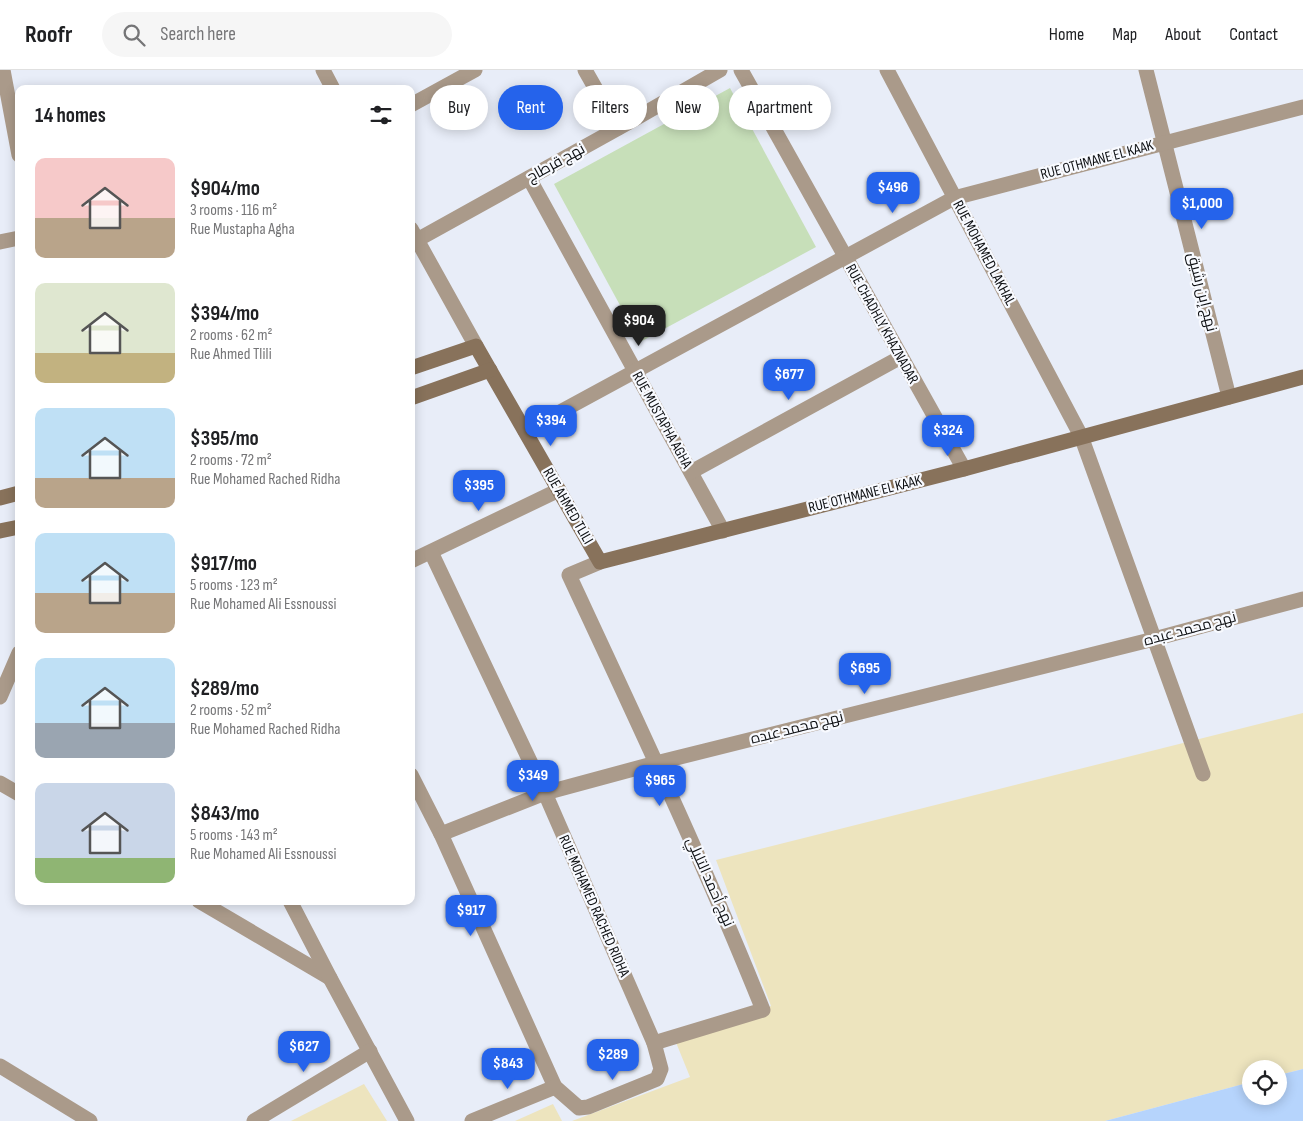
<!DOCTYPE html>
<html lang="en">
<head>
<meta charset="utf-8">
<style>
	:root { --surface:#fff; --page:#f6f6f6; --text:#202124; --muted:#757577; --line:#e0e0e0; --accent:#2563eb }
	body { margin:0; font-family:"Sofia Sans Condensed",Cairo,sans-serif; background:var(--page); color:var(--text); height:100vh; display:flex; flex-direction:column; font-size:19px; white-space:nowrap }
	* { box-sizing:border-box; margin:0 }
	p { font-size:16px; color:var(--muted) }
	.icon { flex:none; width:28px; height:28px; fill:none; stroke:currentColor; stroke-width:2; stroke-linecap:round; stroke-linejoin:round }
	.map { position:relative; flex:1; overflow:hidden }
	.side { position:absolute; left:15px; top:15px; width:400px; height:820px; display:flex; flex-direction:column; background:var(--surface); border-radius:10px; box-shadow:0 2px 12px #0003 }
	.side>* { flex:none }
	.guide { position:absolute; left:430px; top:15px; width:475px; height:45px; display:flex; gap:10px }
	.buttons { position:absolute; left:1242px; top:990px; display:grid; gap:10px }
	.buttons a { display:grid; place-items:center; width:45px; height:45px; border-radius:50%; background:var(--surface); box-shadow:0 2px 12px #0003; font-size:25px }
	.price { position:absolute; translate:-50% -42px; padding:0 11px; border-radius:10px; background:var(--accent); color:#fff; font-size:16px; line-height:32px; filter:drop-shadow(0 1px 2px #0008) }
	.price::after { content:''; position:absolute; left:50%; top:30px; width:15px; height:11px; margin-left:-8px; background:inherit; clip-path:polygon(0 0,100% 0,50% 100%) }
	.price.on { background:#222; color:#fff }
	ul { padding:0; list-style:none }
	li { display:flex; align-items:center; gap:15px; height:125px; padding:0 20px }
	li span { display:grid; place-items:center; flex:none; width:140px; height:100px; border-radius:10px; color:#555 }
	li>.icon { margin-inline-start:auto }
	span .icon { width:60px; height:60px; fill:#fffc; stroke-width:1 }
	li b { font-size:21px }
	h2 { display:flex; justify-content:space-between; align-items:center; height:60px; padding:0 20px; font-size:21px }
	.tag { padding:0 18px; border-radius:22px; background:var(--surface); box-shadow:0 2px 12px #0003; font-size:18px; line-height:45px }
	.tag.on { background:var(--accent); color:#fff }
	header { display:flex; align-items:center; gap:30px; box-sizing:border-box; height:70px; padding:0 25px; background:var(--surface); border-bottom:1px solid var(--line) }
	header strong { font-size:24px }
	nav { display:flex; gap:28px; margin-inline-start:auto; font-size:18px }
	.search { width:350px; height:45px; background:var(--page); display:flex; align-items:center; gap:12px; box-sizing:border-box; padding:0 18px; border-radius:28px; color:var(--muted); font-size:19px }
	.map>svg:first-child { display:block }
	.green { fill:#c7dfb9 }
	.sand { fill:#ede4be }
	.water { fill:#b6d4fc }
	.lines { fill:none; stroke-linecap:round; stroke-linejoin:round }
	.street { stroke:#aa9a8a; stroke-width:15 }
	.secondary { stroke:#88725b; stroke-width:15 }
	.labels { text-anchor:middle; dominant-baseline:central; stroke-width:4.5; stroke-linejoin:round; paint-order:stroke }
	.street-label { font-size:15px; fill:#0d0f12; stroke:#f8faff }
</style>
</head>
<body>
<header>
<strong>Roofr</strong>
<div class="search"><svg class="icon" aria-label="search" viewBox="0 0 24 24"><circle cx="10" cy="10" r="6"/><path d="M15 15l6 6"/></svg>Search here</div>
<nav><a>Home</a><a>Map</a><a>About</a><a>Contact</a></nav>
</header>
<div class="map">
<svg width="1303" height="1051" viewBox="0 0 1303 1051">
	<rect width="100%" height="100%" fill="#e8edf8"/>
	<polygon class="green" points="730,18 816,177 640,272 554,114"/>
	<g class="sand">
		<polygon points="1303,643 1303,999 1279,1005 1279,999 1251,999 1251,1012 1105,1051 572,1051 690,1007 675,970 771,936 716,790"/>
		<polygon points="364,1014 387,1051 291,1051"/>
		<polygon points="553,1034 562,1051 515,1051"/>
	</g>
	<polygon class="water" points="1303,999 1303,1051 1105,1051 1251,1012 1251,1026 1279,1026 1279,1005"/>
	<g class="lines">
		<g class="street">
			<polyline points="3,0 19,85"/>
			<polyline points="323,0 333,19"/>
			<polyline points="585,0 618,58"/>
			<polyline points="741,0 964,399"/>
			<polyline points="887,0 1081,366 1203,704"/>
			<polyline points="1146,0 1229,327"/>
			<polyline points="411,35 475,0"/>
			<polyline points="529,108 723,461"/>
			<polyline points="411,159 476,276"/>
			<polyline points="417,170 633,50 720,0"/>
			<polyline points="0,172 19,168"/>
			<polyline points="525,361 954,128 1303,37"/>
			<polyline points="691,402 901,287"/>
			<polyline points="411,491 559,420"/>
			<path d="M600,492L569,505C636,649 704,793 763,940L654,973"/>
			<polyline points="0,627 19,583"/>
			<polyline points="411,705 441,764 555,1017 579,1038 588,1037 657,1009 661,999 654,973 545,723 431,482"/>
			<polyline points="0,713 19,724"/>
			<polyline points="441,764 545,723 656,693 1154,569 1303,529"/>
			<polyline points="199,831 330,908"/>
			<polyline points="290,831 330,908 407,1051"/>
			<polyline points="0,996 90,1051"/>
			<polyline points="254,1051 370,981"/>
			<polyline points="472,1051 555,1017"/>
		</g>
		<g class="secondary">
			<polyline points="411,298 476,276 600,492 964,399 1303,307"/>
			<polyline points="411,328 490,300"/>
			<polyline points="0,428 19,423"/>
			<polyline points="0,461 19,457"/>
		</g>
	</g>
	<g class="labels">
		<g class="street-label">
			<text transform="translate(1097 90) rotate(-15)">RUE OTHMANE EL KAAK</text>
			<text transform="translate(556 93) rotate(-29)">نهج قرطاج</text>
			<text transform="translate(984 183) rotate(62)">RUE MOHAMED LAKHAL</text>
			<text transform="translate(1202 222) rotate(76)">نهج إبن رشيق</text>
			<text transform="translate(882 254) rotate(61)">RUE CHADHLY KHAZNADAR</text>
			<text transform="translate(662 350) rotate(61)">RUE MUSTAPHA AGHA</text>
			<text transform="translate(865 424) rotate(-14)">RUE OTHMANE EL KAAK</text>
			<text transform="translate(568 436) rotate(60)">RUE AHMED TLILI</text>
			<text transform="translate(1190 559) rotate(-15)">نهج محمد عبده</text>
			<text transform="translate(797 658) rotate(-14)">نهج محمد عبده</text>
			<text transform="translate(710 812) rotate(66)">نهج أحمد التليلي</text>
			<text transform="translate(594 836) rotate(66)">RUE MOHAMED RACHED RIDHA</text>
		</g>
	</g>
</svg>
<div class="buttons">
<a><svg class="icon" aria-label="locate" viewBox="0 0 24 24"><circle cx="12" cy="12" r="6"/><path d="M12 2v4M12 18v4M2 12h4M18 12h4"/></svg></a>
</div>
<b class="price" style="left:893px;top:144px">$496</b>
<b class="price" style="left:1202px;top:160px">$1,000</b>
<b class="price on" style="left:639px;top:277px">$904</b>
<b class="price" style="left:789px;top:331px">$677</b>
<b class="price" style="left:551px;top:377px">$394</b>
<b class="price" style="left:948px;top:387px">$324</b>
<b class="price" style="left:479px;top:442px">$395</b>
<b class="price" style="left:865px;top:625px">$695</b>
<b class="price" style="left:533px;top:732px">$349</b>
<b class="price" style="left:660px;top:737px">$965</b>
<b class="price" style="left:471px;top:867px">$917</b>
<b class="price" style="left:304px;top:1003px">$627</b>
<b class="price" style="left:613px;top:1011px">$289</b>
<b class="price" style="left:508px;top:1020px">$843</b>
<div class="guide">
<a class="tag">Buy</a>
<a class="tag on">Rent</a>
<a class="tag">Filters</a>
<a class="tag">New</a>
<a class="tag">Apartment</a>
</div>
<section class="side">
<h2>14 homes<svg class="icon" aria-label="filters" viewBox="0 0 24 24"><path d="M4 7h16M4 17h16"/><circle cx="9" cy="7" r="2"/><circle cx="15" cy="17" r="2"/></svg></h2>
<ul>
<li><span style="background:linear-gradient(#f6c9c9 60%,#b9a48a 0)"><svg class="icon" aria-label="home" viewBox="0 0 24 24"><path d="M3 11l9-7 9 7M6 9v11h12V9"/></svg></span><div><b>$904/mo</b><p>3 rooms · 116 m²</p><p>Rue Mustapha Agha</p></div></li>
<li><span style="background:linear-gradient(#dfe7d0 70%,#c2b280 0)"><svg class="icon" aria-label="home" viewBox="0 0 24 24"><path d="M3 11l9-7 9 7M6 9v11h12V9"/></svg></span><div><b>$394/mo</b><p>2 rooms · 62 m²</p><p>Rue Ahmed Tlili</p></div></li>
<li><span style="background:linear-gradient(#bfe0f5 70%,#b9a48a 0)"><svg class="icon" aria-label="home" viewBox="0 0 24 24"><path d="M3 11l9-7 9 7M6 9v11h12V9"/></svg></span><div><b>$395/mo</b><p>2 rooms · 72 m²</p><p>Rue Mohamed Rached Ridha</p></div></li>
<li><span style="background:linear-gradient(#bfe0f5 60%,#b9a48a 0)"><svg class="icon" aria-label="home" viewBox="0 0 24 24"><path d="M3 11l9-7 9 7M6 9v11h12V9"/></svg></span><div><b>$917/mo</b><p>5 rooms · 123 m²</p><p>Rue Mohamed Ali Essnoussi</p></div></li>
<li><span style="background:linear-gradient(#bfe0f5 65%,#9aa5b1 0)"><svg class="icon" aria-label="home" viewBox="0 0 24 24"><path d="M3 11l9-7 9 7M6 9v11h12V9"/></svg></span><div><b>$289/mo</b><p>2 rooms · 52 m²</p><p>Rue Mohamed Rached Ridha</p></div></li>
<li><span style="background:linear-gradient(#c9d6e8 75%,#8fb573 0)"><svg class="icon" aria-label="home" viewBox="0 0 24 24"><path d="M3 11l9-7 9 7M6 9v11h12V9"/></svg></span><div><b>$843/mo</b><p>5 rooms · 143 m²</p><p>Rue Mohamed Ali Essnoussi</p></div></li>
</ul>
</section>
</div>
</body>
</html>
